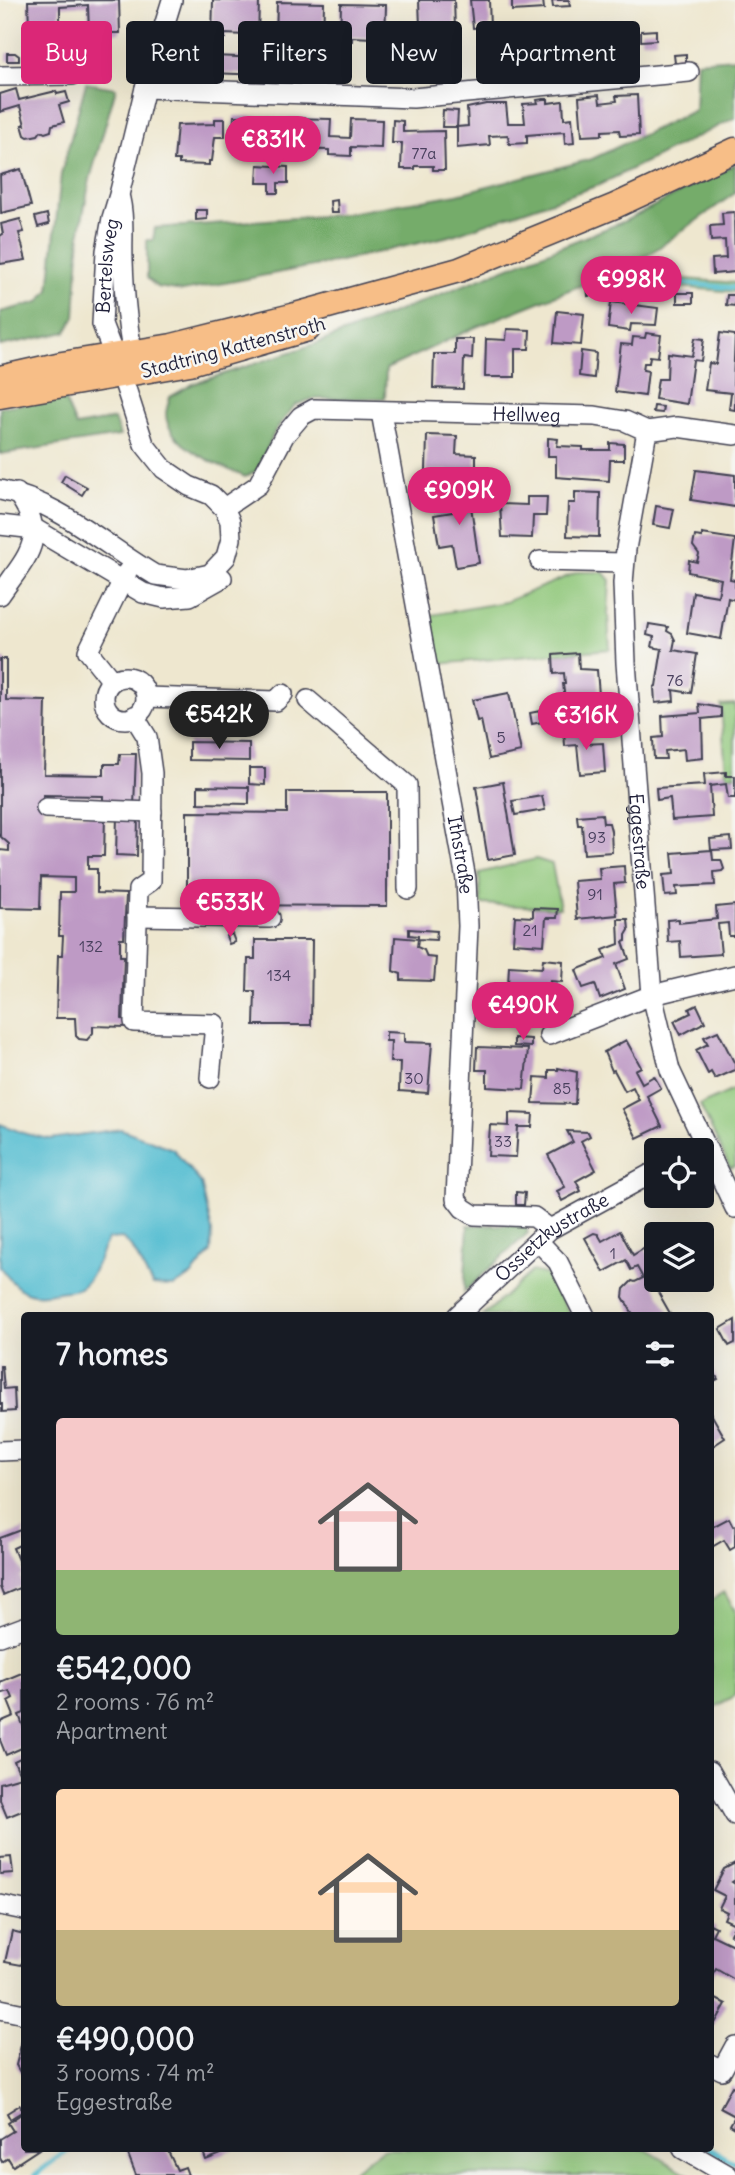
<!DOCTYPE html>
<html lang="en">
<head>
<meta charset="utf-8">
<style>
	:root { --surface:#171b24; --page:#242831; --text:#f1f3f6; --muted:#9ea1a6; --accent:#db2777 }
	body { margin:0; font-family:Delius,sans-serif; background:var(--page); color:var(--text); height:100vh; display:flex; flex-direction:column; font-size:26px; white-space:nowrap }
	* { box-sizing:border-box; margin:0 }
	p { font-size:23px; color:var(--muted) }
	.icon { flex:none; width:38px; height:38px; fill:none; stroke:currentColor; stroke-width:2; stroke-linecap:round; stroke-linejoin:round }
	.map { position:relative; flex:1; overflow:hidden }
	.side { position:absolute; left:21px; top:1312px; width:693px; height:840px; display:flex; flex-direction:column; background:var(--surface); border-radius:7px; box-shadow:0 7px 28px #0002 }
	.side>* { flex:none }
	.top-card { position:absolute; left:21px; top:21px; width:693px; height:63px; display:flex; gap:14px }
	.fabs { position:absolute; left:644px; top:1138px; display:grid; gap:14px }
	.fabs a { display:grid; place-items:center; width:70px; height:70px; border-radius:7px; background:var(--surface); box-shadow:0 7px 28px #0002; font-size:35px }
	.price { position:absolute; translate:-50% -60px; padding:0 16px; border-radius:24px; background:var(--accent); color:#fff; font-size:23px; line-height:46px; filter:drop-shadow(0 2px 4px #0008) }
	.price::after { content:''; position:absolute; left:50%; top:42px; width:21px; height:16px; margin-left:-10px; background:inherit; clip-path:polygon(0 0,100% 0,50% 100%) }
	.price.on { background:#222; color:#fff }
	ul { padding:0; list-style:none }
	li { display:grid; align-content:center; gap:14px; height:371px; padding:0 35px }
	li span { display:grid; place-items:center; height:217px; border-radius:7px; color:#555 }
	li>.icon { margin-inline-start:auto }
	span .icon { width:126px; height:126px; fill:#fffc; stroke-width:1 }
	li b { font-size:30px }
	h2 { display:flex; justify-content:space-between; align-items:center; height:84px; padding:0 35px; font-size:30px }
	.tag { padding:0 24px; border-radius:7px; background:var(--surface); box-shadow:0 7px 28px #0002; font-size:24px; line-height:63px }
	.tag.on { background:var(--accent); color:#fff }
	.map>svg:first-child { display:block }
	.green { fill:#91c87b; stroke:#5a755b; stroke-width:2 }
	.forest { fill:#74ac6b; stroke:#4b6753; stroke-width:2 }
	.water { fill:#54bdd1; stroke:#3b7086; stroke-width:2 }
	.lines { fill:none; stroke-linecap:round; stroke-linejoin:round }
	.stream { stroke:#54bdd1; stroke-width:5 }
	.building { fill:#be9ac5 }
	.minor-casing { stroke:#414051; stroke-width:22 }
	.major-casing { stroke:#414051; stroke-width:27 }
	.minor { stroke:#fff; stroke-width:19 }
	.major { stroke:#f7be87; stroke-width:24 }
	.labels { text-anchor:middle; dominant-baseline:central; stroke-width:5; stroke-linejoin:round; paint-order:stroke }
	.number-label { font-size:16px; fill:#49405e }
	.street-label { font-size:19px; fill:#22223b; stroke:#f6f6f2 }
</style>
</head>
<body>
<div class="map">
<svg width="735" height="2175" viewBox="0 0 735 2175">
	<rect width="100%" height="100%" fill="#f6f6f2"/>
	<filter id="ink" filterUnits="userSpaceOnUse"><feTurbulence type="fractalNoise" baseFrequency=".0143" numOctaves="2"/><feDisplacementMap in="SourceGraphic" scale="14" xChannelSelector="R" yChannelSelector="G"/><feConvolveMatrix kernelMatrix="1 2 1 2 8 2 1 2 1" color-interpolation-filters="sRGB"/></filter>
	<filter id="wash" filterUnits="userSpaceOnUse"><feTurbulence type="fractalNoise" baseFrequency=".00686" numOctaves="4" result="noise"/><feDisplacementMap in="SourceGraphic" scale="28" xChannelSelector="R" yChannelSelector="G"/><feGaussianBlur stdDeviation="1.57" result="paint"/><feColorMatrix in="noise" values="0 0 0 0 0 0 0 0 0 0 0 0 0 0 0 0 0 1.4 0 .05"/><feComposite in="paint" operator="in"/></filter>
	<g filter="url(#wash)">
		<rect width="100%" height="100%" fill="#eee7cf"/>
		<g class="green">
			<polygon points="609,273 735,283 735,292 617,282 609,290 594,280"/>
			<polygon points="578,572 603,572 610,580 608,615 610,649 438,664 431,615 505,602"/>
			<polygon points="735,704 735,775 726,776 721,705"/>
			<polygon points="536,859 552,864 560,908 481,904 479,873"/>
			<polygon points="735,1089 735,1166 730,1168 700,1105"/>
			<polygon points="532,1271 548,1275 571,1316 483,1316"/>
			<polygon points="724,1592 735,1611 735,1696 713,1708 710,1702 711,1600"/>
			<polygon points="382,2149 645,2149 689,2175 348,2175"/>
		</g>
		<g class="forest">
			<polygon points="735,58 735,118 599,185 450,236 340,261 183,291 157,287 147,278 147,240 153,240 155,228 337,215 457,194 592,159 695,110 697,61"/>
			<polygon points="86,83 116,88 90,179 80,231 75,317 66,332 0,346 0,312 39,302 49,290 61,174"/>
			<path d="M735,164V193L650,254L594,280L476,327L386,369L385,398L312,399L295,405L275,431L257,471L245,477C220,465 167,447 166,414C166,409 169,402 170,397L193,384L318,343L625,221Z"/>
			<polygon points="64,398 76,426 114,419 120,436 0,454 0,407"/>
			<polygon points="468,1225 522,1225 526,1228 528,1233 464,1292"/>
		</g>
		<path class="water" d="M0,1124L26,1134L50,1139L121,1129L173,1149L201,1183L212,1231L211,1252L192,1275L174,1286L153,1285C141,1269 138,1250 122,1238L108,1239C100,1253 94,1278 81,1287C76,1291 65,1291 59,1292C28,1299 18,1292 0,1267Z"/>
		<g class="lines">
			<g class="stream">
				<polyline points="611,277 735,288"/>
				<polyline points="710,2149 735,2163"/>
				<polyline points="35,2175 69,2149"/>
			</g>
		</g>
		<g id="blocks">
			<g class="building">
				<polygon points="119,0 120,33 89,33 88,5 60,7 60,25 57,28 52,28 49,25 29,26 28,1"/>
				<polygon points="213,0 259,1 258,39 246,38 246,35 225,34 225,38 212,38"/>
				<polygon points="419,0 454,0 455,29 446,30 446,27 437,28 437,26 420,27"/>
				<polygon points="470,0 489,0 490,27 473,28"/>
				<polygon points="512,0 543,0 544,9 512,11"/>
				<polygon points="552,0 569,0 570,6 553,7"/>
				<polygon points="277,2 324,3 323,40 308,40 309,36 289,36 288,40 276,39"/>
				<polygon points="341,4 386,5 385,42 373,42 373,38 352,37 352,41 340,41"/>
				<polygon points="656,30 656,40 641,41 641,31"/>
				<polygon points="7,53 15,53 19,56 19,61 7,61"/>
				<polygon points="686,54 686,63 675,63 674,55"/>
				<polygon points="212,56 267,58 266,75 211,73"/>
				<polygon points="425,58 426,79 410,79 409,59"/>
				<polygon points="285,59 301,60 301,76 285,76"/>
				<polygon points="311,60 348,60 347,77 311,76"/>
				<polygon points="491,61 500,64 496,76 487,73"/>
				<polygon points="16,89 19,100 56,91 57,94 66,92 69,102 59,105 64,122 52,125 51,131 45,133 41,131 38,135 28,137 25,135 22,125 25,125 20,106 0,112 0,94"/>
				<polygon points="599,95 600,103 617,101 616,96 637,95 639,135 620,136 619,130 602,131 602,135 582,136 579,97"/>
				<polygon points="543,99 548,99 548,103 563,101 564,119 572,118 574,143 565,144 564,132 527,135 527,143 509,144 508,135 489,136 490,145 457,148 457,127 468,126 467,108 486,104 506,104 508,123 525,123 523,104 538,103 537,100"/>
				<polygon points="443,110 458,111 457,127 442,127"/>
				<polygon points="234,116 272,117 271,144 233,143"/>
				<polygon points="288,118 331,119 330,137 350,138 351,119 382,120 381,148 351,147 351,156 329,155 329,150 288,149"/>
				<polygon points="215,119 225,119 225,137 215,137 212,161 209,161 209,165 179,164 179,160 174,160 177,125 215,124"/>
				<polygon points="393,120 403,121 403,132 444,131 445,170 433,170 433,166 415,166 415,169 401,169 402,143 392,143"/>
				<polygon points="258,165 288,167 288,183 278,183 278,193 270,193 270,183 257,183"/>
				<polygon points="21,169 31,206 1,213 0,175"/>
				<polygon points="337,200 338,213 331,213 330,201"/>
				<polygon points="196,210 207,210 207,219 196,220"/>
				<polygon points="734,212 735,272 713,274 712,259 726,258 725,240 711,241 710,226 723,225 722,213"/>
				<polygon points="47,214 49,224 38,227 35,217"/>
				<polygon points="20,219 24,232 19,233 26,260 0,264 0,236 3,234 1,224"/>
				<polygon points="593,283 595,295 588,296 587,284"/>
				<rect x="677" y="293" width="16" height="10"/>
				<polygon points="727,295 735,295 735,306 726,305"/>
				<polygon points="611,302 658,308 656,325 631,324 630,331 608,328"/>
				<polygon points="557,311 584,314 581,345 554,343"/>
				<polygon points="507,329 530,330 529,349 515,349 515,377 485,377 486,339 506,340"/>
				<polygon points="646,333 661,335 658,357 650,356 649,363 644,363 643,370 648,371 645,396 615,392 621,344 632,345 633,337 645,338"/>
				<polygon points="720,333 735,335 733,384 735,385 735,410 729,409 731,393 705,390 709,363 716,364"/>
				<polygon points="695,338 704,339 701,361 693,360 687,404 655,399 658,379 667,379 668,353 692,356"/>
				<polygon points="455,339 473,339 472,359 464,358 463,389 433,388 434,354 455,354"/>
				<polygon points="581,351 596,353 594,378 579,376"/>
				<polygon points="654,406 663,407 662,413 653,412"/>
				<polygon points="427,435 457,436 456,454 476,455 476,471 426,471"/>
				<polygon points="548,438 558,439 557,446 583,447 583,450 610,450 610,443 624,444 624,460 610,460 609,481 556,477 556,456 548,456"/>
				<polygon points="696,470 735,475 735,507 691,500"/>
				<polygon points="65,475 87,487 82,495 61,482"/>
				<polygon points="447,489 475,490 478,505 471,506 479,563 456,567 452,544 439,546 434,515 453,512 453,508 451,508"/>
				<polygon points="575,492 600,493 599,537 567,536 568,503 575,503"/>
				<polygon points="527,497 547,497 546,516 533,516 532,538 502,537 500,504 527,505"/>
				<polygon points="656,506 674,509 670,528 653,525"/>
				<polygon points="702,534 735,539 730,579 735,580 735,600 728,598 721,639 687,633 693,592 718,596 721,579 688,572 689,560 697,562 699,554 693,546 695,536 702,537"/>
				<polygon points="649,624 668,627 667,631 672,634 675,640 673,650 697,654 691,693 673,690 674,701 655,703 654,687 656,686 662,649 652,647 654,637 647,635"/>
				<polygon points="578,653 579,669 597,670 599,695 588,695 588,706 566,708 563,684 565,684 564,673 554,674 553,655"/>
				<polygon points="0,659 6,659 6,700 46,701 44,774 104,775 104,764 119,764 120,754 136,754 134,807 103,806 103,796 43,795 43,814 105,815 104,856 88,856 88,869 97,869 97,893 126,894 124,938 120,938 120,956 124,956 122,1019 126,1020 126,1027 93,1026 93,1033 87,1040 79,1039 76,1036 75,1018 56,1018 58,955 62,955 63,936 59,936 60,892 74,892 74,878 41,877 40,909 0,908 0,850 9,851 9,844 0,836"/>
				<polygon points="509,693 521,752 489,759 481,720 477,721 472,700"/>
				<polygon points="699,704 721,708 721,717 702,719 703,758 685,760 684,749 665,751 666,759 654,759 653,738 663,737 662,716 700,713"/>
				<polygon points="545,710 547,721 532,724 530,713"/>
				<polygon points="583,729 585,744 603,743 605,772 580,774 577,745 565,746 564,731"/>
				<polygon points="189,742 249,743 249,761 189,760"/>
				<polygon points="249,768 265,768 265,785 249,784"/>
				<polygon points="726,772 726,776 735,776 735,798 728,798 726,784 710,786 712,817 672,820 670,798 657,800 656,788 705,785 704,774"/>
				<polygon points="503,782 515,855 488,860 476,787"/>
				<polygon points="198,786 249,787 249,804 198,803"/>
				<polygon points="287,792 387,792 387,906 187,905 187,812 287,813"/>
				<polygon points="542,796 545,810 515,815 512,801"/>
				<polygon points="602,814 603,823 609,823 611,831 612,852 584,854 582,825 578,825 577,816"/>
				<polygon points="117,816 138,817 137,856 116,855"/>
				<polygon points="731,837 732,849 712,850 713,860 721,860 724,869 722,871 714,872 715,885 676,887 677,895 665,896 663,875 674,874 672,853 711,850 710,839"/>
				<polygon points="624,866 625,883 614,884 617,915 577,919 574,881 600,879 599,868"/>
				<polygon points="735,905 735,936 729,936 728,923 718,924 721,954 681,957 680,941 668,942 667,920 679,919 679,923 717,919 716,907"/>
				<polygon points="533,908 558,909 557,918 546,918 544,945 513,943 515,916 533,917"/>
				<polygon points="618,919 628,919 629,930 626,935 626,941 623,942 629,959 616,964 625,989 600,999 595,984 583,988 576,970 606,958 603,950 619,944"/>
				<polygon points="409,929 437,931 436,940 418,939 417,947 424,950 427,957 436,958 434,981 401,980 401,974 393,971 395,937 418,939 418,936 409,935"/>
				<polygon points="232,934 235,942 229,944 226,936"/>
				<polygon points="255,940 312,940 311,1025 254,1025 255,991 247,991 248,959 255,959"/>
				<polygon points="543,959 563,961 562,982 550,981 549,987 544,987 543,999 516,998 517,985 508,985 509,966 542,968"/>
				<polygon points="697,1005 705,1022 681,1035 674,1021 691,1013 689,1009"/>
				<polygon points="718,1031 735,1064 735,1070 715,1079 711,1072 708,1074 696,1050 708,1044 704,1037"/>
				<polygon points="386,1032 404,1033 404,1042 432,1043 428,1093 399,1091 400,1062 390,1062 391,1041 386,1041"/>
				<polygon points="514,1038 531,1039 531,1047 514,1046"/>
				<polygon points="626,1040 641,1067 635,1070 642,1083 654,1076 661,1088 647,1096 662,1126 637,1138 622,1109 639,1100 633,1087 625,1091 614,1070 612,1071 604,1052"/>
				<polygon points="477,1047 528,1049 524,1089 487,1087 487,1070 476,1070"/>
				<polygon points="558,1068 577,1072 575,1104 533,1103 535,1077 549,1078 549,1070 558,1070"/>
				<polygon points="509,1113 533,1114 532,1127 518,1127 516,1157 488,1156 490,1125 509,1126"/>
				<polygon points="567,1131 588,1132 590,1136 581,1141 596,1170 576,1181 581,1191 562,1201 557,1191 565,1187 548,1155 573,1142"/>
				<polygon points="516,1192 525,1193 524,1205 516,1205"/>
				<polygon points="620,1231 633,1255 645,1248 656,1268 656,1274 650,1278 671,1315 634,1316 623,1297 624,1289 632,1281 635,1282 643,1278 637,1267 631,1270 626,1260 604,1272 585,1238 594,1233 598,1234 602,1241"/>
				<polygon points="735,1320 735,1343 729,1346 720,1329"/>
				<polygon points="0,1366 2,1366 4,1389 14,1388 15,1411 2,1412 2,1404 0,1404"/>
				<polygon points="712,1369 718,1379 710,1383 710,1370"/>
				<polygon points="710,1412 725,1438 710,1448"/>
				<polygon points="729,1518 733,1526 735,1525 735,1547 730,1550 724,1540 710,1548 710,1528"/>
				<polygon points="24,1529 24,1543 13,1548 24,1575 20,1577 24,1586 3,1595 0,1587 0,1538"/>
				<polygon points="24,1672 24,1713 19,1715 24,1728 24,1747 6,1755 0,1740 0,1722 14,1716 8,1701 13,1698 10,1691 0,1694 0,1682"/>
				<polygon points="24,1756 24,1810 7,1817 0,1800 0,1783 21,1777 14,1761"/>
				<polygon points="11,1857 13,1873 0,1874 0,1858"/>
				<polygon points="735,1863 735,1880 732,1882 735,1884 735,1937 730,1934 735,1924 724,1919 727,1912 719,1908 725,1896 713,1890 724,1869"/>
				<polygon points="710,1924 716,1927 712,1935 735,1946 735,1980 716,1969 710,1979"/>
				<polygon points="12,1931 24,1934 24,1963 22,1963 21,1965 5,1962"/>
				<polygon points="710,1996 726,2004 710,2032"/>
				<polygon points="23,2037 24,2072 21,2074 16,2065"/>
				<polygon points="732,2086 735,2087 735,2128 730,2125 735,2116 720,2108"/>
				<polygon points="20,2105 23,2111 10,2119 7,2113"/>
				<polygon points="24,2112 24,2149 39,2149 13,2166 8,2158 2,2162 0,2158 0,2139 13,2131 8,2123"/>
				<polygon points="126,2149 167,2149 177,2170 185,2167 188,2175 136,2175"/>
				<polygon points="202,2149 234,2149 206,2160"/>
			</g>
		</g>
	</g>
	<g filter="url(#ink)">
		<use href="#blocks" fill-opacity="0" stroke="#414051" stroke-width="2"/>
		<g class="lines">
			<defs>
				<g id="minor">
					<polyline points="0,76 72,75"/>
					<polyline points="145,88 413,98 689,72"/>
					<path d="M120,199C125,220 122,239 123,260C124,295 127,329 135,364"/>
					<path id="s1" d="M381,412L466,879L468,926L456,1199L463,1208L474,1215L534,1217L550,1229"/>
					<path id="s2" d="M647,431L626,549L623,583L626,663L652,995L670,1070L735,1208"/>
					<path id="s3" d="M0,490C59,502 104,545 155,575L187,579L210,574L226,557L231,539L230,521L224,508L211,495L189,486L164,469L144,444L122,376L102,324L106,251L112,218L119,195L145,88L172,0"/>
					<path id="s4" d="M224,508L258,485L284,436L301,416L314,409L595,416L625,421L647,431L677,427L735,435"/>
					<polyline points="0,525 35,529 143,593 164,598 190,596 222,578"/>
					<polyline points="540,561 624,563"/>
					<path d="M0,595C27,556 50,538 17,493"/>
					<circle cx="125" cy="698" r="21"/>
					<polyline points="112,681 88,651 127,572"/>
					<polyline points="146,697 276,701 283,694"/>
					<polyline points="308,700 407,785 408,889"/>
					<polyline points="134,716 147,737 152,773 151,881 138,890 134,1022 215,1024 210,1078"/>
					<polyline points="46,808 152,812"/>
					<polyline points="137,916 270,918"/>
					<polyline points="549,1035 652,995 735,975"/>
					<polyline points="538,1241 558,1262 585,1316"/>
					<path id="s5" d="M457,1316L550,1229L656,1171"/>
					<polyline points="0,1451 24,1450"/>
					<polyline points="0,1636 24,1627"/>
					<polyline points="710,1771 735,1815"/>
					<polyline points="0,1905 24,1910"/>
					<polyline points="0,2009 24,2014"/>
					<polyline points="710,2064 722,2070 735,2046"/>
					<polyline points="683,2149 728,2175"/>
				</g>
				<g id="major">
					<polyline points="0,378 62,364 172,346 288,317 459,270 615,206 735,150"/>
					<polyline points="0,396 190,363 308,329"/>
				</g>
			</defs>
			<use href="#minor" class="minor-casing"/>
			<use href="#major" class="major-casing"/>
			<use href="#minor" class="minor"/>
			<use href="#major" class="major"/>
		</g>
	</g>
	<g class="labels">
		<g class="number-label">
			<text x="424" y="153">77a</text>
			<text x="675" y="680">76</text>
			<text x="501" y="737">5</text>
			<text x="597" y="837">93</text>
			<text x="595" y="894">91</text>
			<text x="530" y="930">21</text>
			<text x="91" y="946">132</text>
			<text x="279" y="975">134</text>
			<text x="414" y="1078">30</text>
			<text x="562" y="1088">85</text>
			<text x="503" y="1141">33</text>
			<text x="613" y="1253">1</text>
		</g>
		<g class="street-label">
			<text stroke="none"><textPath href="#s3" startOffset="598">Bertelsweg</textPath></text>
			<text transform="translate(233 347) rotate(-15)">Stadtring Kattenstroth</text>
			<text stroke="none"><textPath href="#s4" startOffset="350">Hellweg</textPath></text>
			<text stroke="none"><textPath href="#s2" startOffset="413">Eggestraße</textPath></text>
			<text stroke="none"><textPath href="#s1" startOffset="450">Ithstraße</textPath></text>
			<text stroke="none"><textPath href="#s5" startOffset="124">Ossietzkystraße</textPath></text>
		</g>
	</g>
</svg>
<div class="fabs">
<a><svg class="icon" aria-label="locate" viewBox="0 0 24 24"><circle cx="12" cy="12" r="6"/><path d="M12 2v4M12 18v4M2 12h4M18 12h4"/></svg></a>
<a><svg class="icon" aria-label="layers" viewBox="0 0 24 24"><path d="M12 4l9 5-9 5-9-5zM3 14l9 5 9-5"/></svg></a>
</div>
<b class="price" style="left:273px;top:176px">€831K</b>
<b class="price" style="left:631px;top:316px">€998K</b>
<b class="price" style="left:459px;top:527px">€909K</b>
<b class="price on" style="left:219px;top:751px">€542K</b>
<b class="price" style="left:586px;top:752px">€316K</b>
<b class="price" style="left:230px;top:939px">€533K</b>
<b class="price" style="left:523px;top:1042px">€490K</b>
<div class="top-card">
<a class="tag on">Buy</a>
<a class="tag">Rent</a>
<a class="tag">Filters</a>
<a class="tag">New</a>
<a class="tag">Apartment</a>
</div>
<section class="side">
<h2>7 homes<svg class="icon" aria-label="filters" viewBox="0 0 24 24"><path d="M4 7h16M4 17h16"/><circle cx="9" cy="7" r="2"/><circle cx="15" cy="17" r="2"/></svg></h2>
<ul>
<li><span style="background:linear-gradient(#f6c9c9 70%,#8fb573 0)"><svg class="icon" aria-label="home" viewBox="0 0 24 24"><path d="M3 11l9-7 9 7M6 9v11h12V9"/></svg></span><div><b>€542,000</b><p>2 rooms · 76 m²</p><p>Apartment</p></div></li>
<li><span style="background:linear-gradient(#ffd9b3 65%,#c2b280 0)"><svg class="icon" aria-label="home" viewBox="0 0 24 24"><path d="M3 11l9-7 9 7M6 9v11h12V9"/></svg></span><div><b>€490,000</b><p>3 rooms · 74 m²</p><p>Eggestraße</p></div></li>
</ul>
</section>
</div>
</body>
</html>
